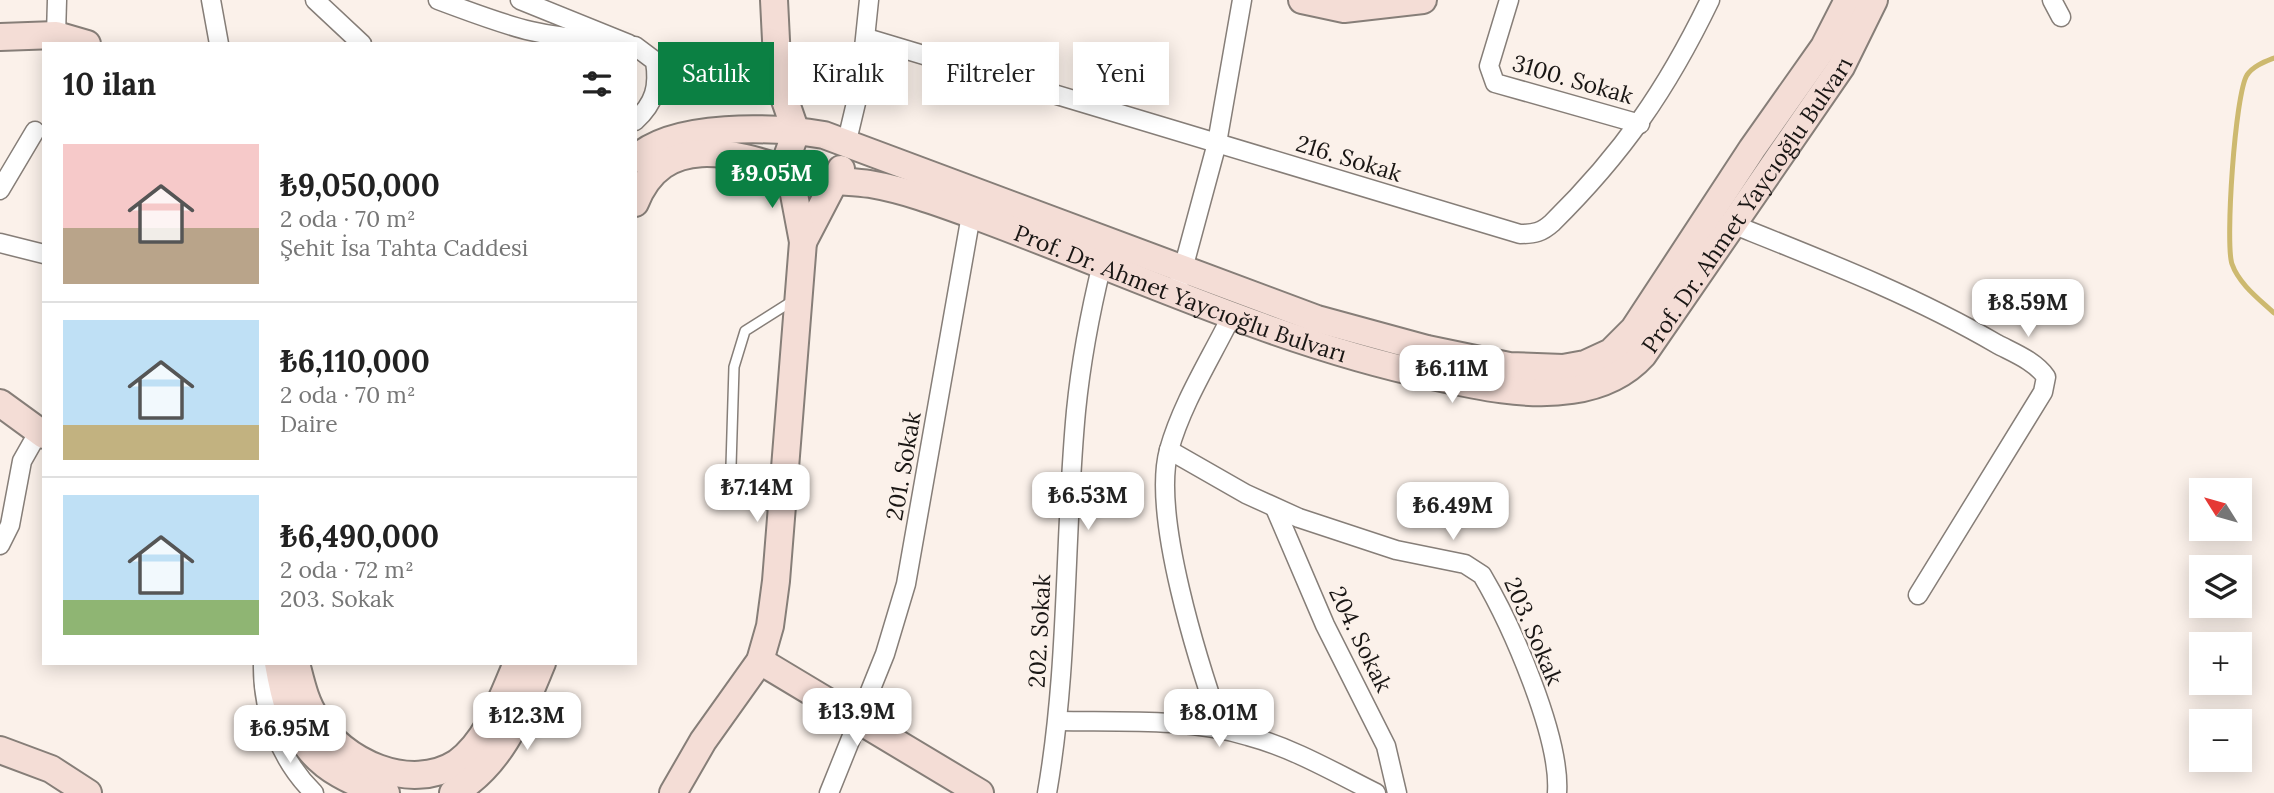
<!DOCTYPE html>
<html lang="tr">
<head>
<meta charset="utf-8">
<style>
	:root { --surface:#fff; --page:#f2f2f2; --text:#222; --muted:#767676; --line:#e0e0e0; --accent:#0b8043 }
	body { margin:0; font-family:Lora,serif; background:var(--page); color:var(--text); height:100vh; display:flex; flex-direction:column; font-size:26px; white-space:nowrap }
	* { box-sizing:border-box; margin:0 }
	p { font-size:23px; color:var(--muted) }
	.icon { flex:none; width:38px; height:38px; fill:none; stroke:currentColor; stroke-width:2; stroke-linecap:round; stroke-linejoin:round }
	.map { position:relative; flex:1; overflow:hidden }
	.details { position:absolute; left:42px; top:42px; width:595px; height:623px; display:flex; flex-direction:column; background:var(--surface); border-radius:0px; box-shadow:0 4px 18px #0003 }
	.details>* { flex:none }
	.guide { position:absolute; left:658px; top:42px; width:665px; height:63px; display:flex; gap:14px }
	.needle { width:46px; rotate:307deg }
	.buttons { position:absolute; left:2189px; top:478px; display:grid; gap:14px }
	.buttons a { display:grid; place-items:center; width:63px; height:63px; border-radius:0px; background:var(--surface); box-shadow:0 4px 18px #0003; font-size:35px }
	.price { position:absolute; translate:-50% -60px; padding:0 16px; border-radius:14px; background:#fff; color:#222; font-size:23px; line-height:46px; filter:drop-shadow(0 2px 4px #0008) }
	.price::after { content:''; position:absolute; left:50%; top:42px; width:21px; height:16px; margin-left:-10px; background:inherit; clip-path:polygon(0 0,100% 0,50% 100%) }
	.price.on { background:var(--accent); color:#fff }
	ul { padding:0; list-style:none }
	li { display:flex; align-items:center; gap:21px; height:175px; padding:0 21px }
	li+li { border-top:2px solid var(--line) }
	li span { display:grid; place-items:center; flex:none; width:196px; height:140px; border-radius:0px; color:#555 }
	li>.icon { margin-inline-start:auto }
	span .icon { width:84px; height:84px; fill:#fffc; stroke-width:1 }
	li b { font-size:30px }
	h2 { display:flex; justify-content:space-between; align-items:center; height:84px; padding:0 21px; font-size:30px }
	.chip { padding:0 24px; border-radius:0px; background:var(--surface); box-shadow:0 4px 18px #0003; font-size:24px; line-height:63px }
	.chip.on { background:var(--accent); color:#fff }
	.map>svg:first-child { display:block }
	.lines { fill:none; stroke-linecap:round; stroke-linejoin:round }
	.stream { stroke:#cdb96f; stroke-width:5 }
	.lane-casing { stroke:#867e78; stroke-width:12 }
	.street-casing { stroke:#867e78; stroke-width:21 }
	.secondary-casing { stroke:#867e78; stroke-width:30 }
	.lane { stroke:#fff; stroke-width:9 }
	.street { stroke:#fff; stroke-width:18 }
	.secondary { stroke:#f4ddd6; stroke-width:26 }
	.labels { text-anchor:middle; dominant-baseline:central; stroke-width:5; stroke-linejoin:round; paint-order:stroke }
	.street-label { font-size:23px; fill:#191614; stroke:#fbf1ea }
</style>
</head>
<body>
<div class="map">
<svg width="2274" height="793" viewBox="0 0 2274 793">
	<rect width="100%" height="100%" fill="#fbf1ea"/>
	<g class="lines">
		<path class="stream" d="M2274,58C2264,62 2253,66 2247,75C2235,94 2225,244 2232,264C2239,284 2259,299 2274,313"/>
		<defs>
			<polyline id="lane" points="778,510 741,490 731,466 734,367 745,331 794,300"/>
			<g id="street">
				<polyline points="211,0 219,44"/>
				<polyline points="315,0 362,44"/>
				<path d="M438,0C501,23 544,42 612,38"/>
				<polyline points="520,0 629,44"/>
				<polyline points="1509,0 1489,66 1495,83 1640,124"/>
				<polyline points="2052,0 2061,17"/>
				<polyline points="56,35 57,0"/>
				<path d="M867,38L1520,234C1535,234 1542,232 1552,223C1623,153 1667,89 1710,0"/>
				<path d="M635,46L655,61C659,86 655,103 635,121"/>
				<polyline points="846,145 860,86 869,0"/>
				<polyline points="0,190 35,131"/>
				<path d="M1732,224C1822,260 1913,295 1997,344C2014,353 2035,361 2046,377L2043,392L1918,595"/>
				<polyline points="0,243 44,254"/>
				<polyline points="1180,280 1217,143 1242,0"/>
				<path d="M1169,450L1246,494L1299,518L1396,550L1465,564L1482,575C1511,624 1561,737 1557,793"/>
				<polyline points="1275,508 1325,625 1386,746 1397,793"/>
				<polyline points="0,545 10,525 22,461 39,431"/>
				<path d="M263,663C262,711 280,760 314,793"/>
				<path d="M1059,721C1121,722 1187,718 1248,736C1293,748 1334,772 1376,793"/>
				<path d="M1222,730C1199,665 1151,515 1169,450C1182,403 1211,358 1232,315"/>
				<polyline points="829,793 885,654 906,584 971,215"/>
				<path d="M1047,793C1069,667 1064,538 1076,411C1081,361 1090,313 1102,264"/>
			</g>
			<g id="secondary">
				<polyline points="1302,0 1344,9 1423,0"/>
				<polyline points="0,37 56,35 87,44"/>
				<path d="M635,159C674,122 774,127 824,135L1317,319L1427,349L1509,366L1563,368L1585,364L1611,352L1634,329L1752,149L1824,47L1848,0"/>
				<path id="s1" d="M635,203C667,122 751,160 811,177C829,182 850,181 870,184C905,190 940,203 973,215C1126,271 1273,342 1432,376C1477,386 1526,397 1572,390C1599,386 1624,376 1643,355L1841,67L1874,0"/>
				<polyline points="803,242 841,169"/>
				<polyline points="0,403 44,435"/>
				<polyline points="760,661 980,793"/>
				<path d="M278,663C291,739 311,771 386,793"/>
				<path d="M296,663C301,682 305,702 316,718C342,762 410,793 457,763C488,740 502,698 517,663"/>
				<polyline points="0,750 51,769 88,793"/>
				<path d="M453,793C502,765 521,713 542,663"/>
				<polyline points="673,793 703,741 760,661 770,626 776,581 803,242 787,157 796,132 778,80 774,0"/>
			</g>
		</defs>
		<use href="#lane" class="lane-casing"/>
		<use href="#street" class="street-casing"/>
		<use href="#secondary" class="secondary-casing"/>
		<use href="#lane" class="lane"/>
		<use href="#street" class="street"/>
		<use href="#secondary" class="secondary"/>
	</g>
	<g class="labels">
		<g class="street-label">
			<text transform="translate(1573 79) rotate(16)">3100. Sokak</text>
			<text transform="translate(1349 158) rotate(17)">216. Sokak</text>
			<text stroke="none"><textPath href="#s1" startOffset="1260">Prof. Dr. Ahmet Yaycıoğlu Bulvarı</textPath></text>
			<text stroke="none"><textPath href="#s1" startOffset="590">Prof. Dr. Ahmet Yaycıoğlu Bulvarı</textPath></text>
			<text transform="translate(903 466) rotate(-80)">201. Sokak</text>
			<text transform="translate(1039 631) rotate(-87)">202. Sokak</text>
			<text transform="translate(1534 631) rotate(67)">203. Sokak</text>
			<text transform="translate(1361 639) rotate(64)">204. Sokak</text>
		</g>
	</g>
</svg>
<div class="buttons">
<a><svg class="needle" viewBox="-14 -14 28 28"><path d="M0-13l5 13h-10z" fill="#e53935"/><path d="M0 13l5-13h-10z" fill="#767676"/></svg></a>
<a><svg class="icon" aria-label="layers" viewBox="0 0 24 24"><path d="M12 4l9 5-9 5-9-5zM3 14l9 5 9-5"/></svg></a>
<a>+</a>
<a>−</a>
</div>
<b class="price on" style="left:772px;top:210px">₺9.05M</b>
<b class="price" style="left:2028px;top:339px">₺8.59M</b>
<b class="price" style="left:1452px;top:405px">₺6.11M</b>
<b class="price" style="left:757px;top:524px">₺7.14M</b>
<b class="price" style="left:1088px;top:532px">₺6.53M</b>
<b class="price" style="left:1453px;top:542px">₺6.49M</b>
<b class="price" style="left:857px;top:748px">₺13.9M</b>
<b class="price" style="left:1219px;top:749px">₺8.01M</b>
<b class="price" style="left:527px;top:752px">₺12.3M</b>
<b class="price" style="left:290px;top:765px">₺6.95M</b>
<div class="guide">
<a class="chip on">Satılık</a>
<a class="chip">Kiralık</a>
<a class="chip">Filtreler</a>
<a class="chip">Yeni</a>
</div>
<section class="details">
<h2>10 ilan<svg class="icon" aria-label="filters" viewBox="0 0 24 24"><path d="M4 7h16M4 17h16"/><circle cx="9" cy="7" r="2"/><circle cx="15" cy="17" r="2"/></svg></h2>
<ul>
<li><span style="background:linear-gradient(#f6c9c9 60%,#b9a48a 0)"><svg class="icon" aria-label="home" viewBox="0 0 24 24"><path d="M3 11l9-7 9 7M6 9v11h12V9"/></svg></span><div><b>₺9,050,000</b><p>2 oda · 70 m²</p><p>Şehit İsa Tahta Caddesi</p></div></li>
<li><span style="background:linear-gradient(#bfe0f5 75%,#c2b280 0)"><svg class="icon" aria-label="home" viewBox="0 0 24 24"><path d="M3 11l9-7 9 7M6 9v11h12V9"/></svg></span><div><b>₺6,110,000</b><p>2 oda · 70 m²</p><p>Daire</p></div></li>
<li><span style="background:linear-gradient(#bfe0f5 75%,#8fb573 0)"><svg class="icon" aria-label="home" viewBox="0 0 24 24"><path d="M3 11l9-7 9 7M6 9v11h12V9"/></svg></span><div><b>₺6,490,000</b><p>2 oda · 72 m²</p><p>203. Sokak</p></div></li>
</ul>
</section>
</div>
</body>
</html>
